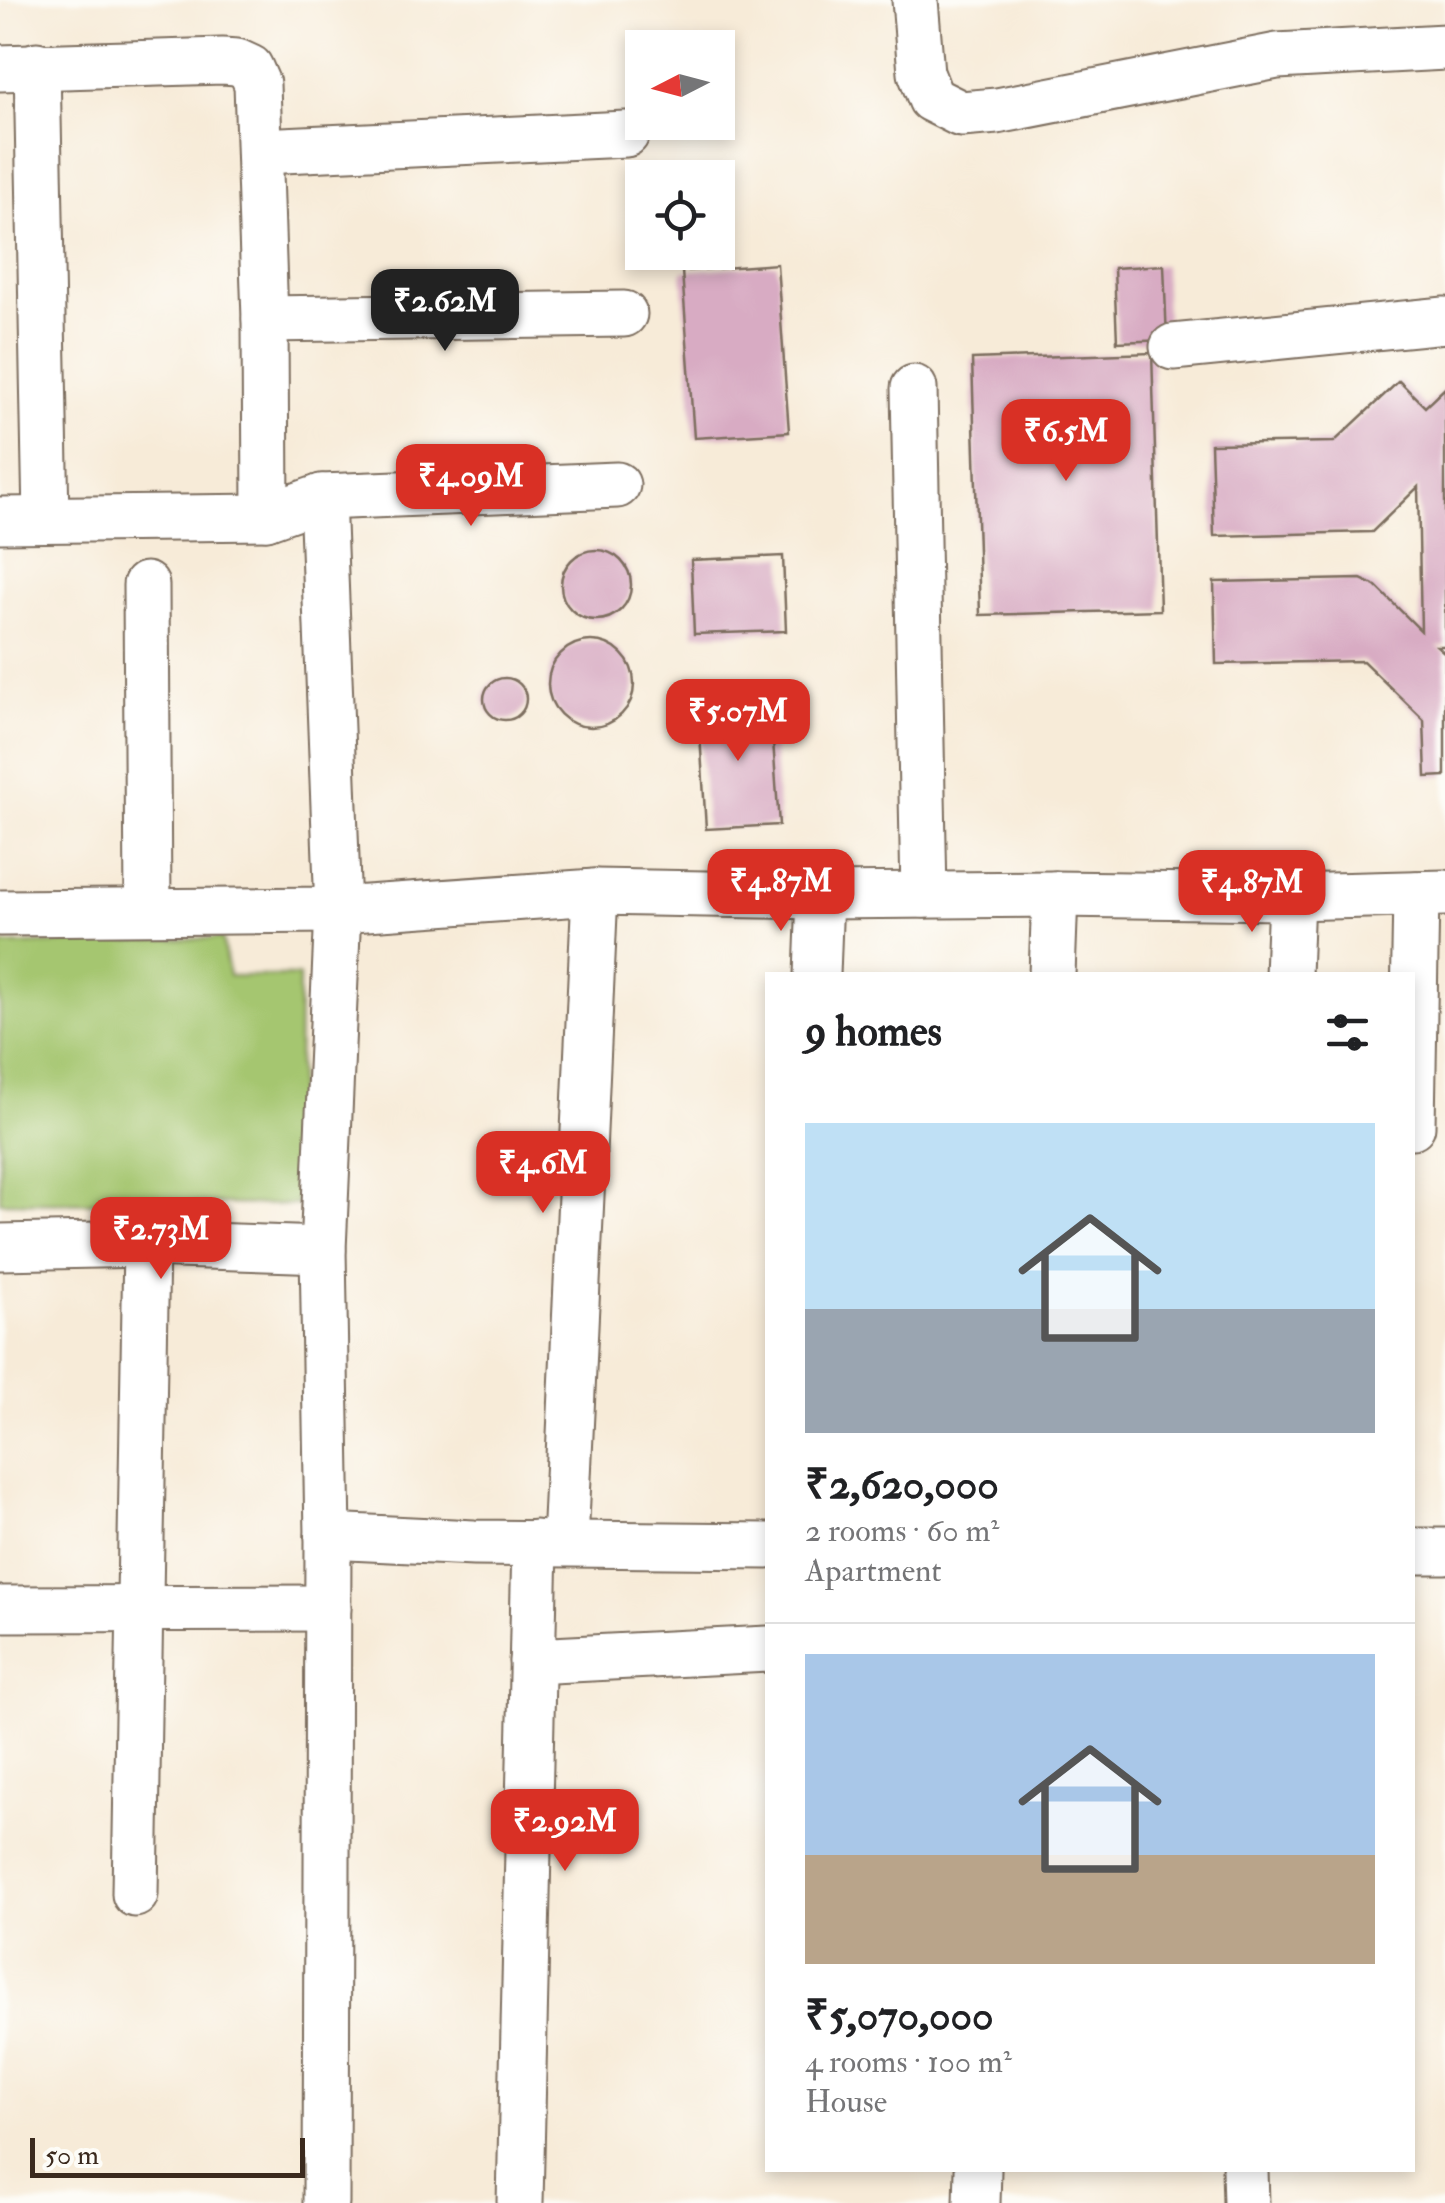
<!DOCTYPE html>
<html lang="en">
<head>
<meta charset="utf-8">
<style>
	:root { --surface:#fff; --page:#f6f6f6; --text:#202124; --muted:#757577; --line:#e0e0e0; --accent:#d93025 }
	body { margin:0; font-family:"IM FELL Double Pica",serif; background:var(--page); color:var(--text); height:100vh; display:flex; flex-direction:column; font-size:38px; white-space:nowrap }
	* { box-sizing:border-box; margin:0 }
	p { font-size:32px; color:var(--muted) }
	.icon { flex:none; width:55px; height:55px; fill:none; stroke:currentColor; stroke-width:2; stroke-linecap:round; stroke-linejoin:round }
	.map { position:relative; flex:1; overflow:hidden }
	.drawer { position:absolute; left:765px; top:972px; width:650px; height:1200px; display:flex; flex-direction:column; background:var(--surface); border-radius:0px; box-shadow:0 5px 15px #0003 }
	.drawer>* { flex:none }
	.needle { width:65px; rotate:264deg }
	.tools { position:absolute; left:625px; top:30px; display:grid; gap:20px }
	.tools a { display:grid; place-items:center; width:110px; height:110px; border-radius:0px; background:var(--surface); box-shadow:0 5px 15px #0003; font-size:50px }
	.scale { position:absolute; left:30px; bottom:25px; width:275px; box-sizing:border-box; padding-left:10px; border:5px solid #3b2a1e; border-top:0; font-size:28px; line-height:35px; white-space:nowrap; color:#3b2a1e; -webkit-text-stroke:8px #fdfcf7; paint-order:stroke }
	.price { position:absolute; translate:-50% -85px; padding:0 22px; border-radius:20px; background:var(--accent); color:#fff; font-size:32px; line-height:65px; filter:drop-shadow(0 2px 5px #0008) }
	.price::after { content:''; position:absolute; left:50%; top:60px; width:30px; height:22px; margin-left:-15px; background:inherit; clip-path:polygon(0 0,100% 0,50% 100%) }
	.price.on { background:#222; color:#fff }
	ul { padding:0; list-style:none }
	li { display:grid; align-content:center; gap:20px; height:530px; padding:0 40px }
	li+li { border-top:2px solid var(--line) }
	li span { display:grid; place-items:center; height:310px; border-radius:0px; color:#555 }
	li>.icon { margin-inline-start:auto }
	span .icon { width:180px; height:180px; fill:#fffc; stroke-width:1 }
	li b { font-size:42px }
	h2 { display:flex; justify-content:space-between; align-items:center; height:120px; padding:0 40px; font-size:42px }
	.map>svg:first-child { display:block }
	.green { fill:#a5c66f; stroke:#707846; stroke-width:2.5 }
	.building { fill:#d8abc3 }
	.lines { fill:none; stroke-linecap:round; stroke-linejoin:round }
	.minor-casing { stroke:#7d6e5f; stroke-width:49 }
	.minor { stroke:#fff; stroke-width:45 }
</style>
</head>
<body>
<div class="map">
<svg width="1445" height="2203" viewBox="0 0 1445 2203">
	<rect width="100%" height="100%" fill="#fdfcf7"/>
	<filter id="ink" filterUnits="userSpaceOnUse"><feTurbulence type="fractalNoise" baseFrequency=".01" numOctaves="2"/><feDisplacementMap in="SourceGraphic" scale="20" xChannelSelector="R" yChannelSelector="G"/><feConvolveMatrix kernelMatrix="1 2 1 2 8 2 1 2 1" color-interpolation-filters="sRGB"/></filter>
	<filter id="wash" filterUnits="userSpaceOnUse"><feTurbulence type="fractalNoise" baseFrequency=".0048" numOctaves="4" result="noise"/><feDisplacementMap in="SourceGraphic" scale="40" xChannelSelector="R" yChannelSelector="G"/><feGaussianBlur stdDeviation="2.25" result="paint"/><feColorMatrix in="noise" values="0 0 0 0 0 0 0 0 0 0 0 0 0 0 0 0 0 1.4 0 .05"/><feComposite in="paint" operator="in"/></filter>
	<g filter="url(#wash)">
		<rect width="100%" height="100%" fill="#f7ebd8"/>
		<polygon class="green" points="222,938 229,976 299,976 297,1205 0,1202 0,945"/>
		<g id="blocks">
			<g class="building">
				<polygon points="777,264 789,432 694,438 682,271"/>
				<polygon points="1164,265 1167,340 1117,342 1114,268"/>
				<polygon points="1152,353 1160,610 980,615 972,359"/>
				<polygon points="1399,381 1425,407 1445,388 1445,646 1437,646 1445,653 1445,776 1426,777 1424,720 1363,661 1216,664 1214,582 1361,579 1376,586 1421,631 1418,487 1372,532 1214,536 1211,444 1334,442"/>
				<circle cx="596" cy="585" r="35"/>
				<polygon points="783,556 786,631 694,634 691,560"/>
				<circle cx="591" cy="684" r="43"/>
				<circle cx="505" cy="699" r="21"/>
				<polygon points="770,698 779,825 706,829 698,702"/>
			</g>
		</g>
	</g>
	<g filter="url(#ink)">
		<use href="#blocks" fill-opacity="0" stroke="#7d6e5f" stroke-width="2.5"/>
		<g class="lines">
			<defs>
				<g id="minor">
					<polyline points="915,0 921,73 931,99 961,114 997,111 1277,56 1445,47"/>
					<polyline points="37,65 46,519"/>
					<polyline points="0,68 222,61 237,62 250,68 257,84 265,319 266,517"/>
					<polyline points="261,151 626,134"/>
					<polyline points="265,319 624,314"/>
					<polyline points="1173,347 1445,320"/>
					<polyline points="914,388 924,895"/>
					<polyline points="322,497 617,485"/>
					<polyline points="0,520 266,517 322,497 338,910 323,1250 328,1536 326,2203"/>
					<polyline points="146,585 148,910"/>
					<polyline points="0,913 338,910 595,892 820,896 1055,894 1291,897 1445,893"/>
					<polyline points="817,975 820,896"/>
					<polyline points="1052,975 1055,894"/>
					<polyline points="1288,975 1291,897"/>
					<polyline points="1412,1126 1416,894"/>
					<polyline points="0,1247 146,1244 323,1250"/>
					<polyline points="328,1536 474,1543 768,1546"/>
					<polyline points="565,1543 595,892"/>
					<polyline points="1412,1551 1445,1551"/>
					<polyline points="0,1609 328,1608"/>
					<polyline points="532,1661 768,1649"/>
					<polyline points="135,1894 146,1244"/>
					<polyline points="1245,2170 1246,2203"/>
					<polyline points="520,2203 535,1543"/>
					<polyline points="977,2203 978,2170"/>
				</g>
			</defs>
			<use href="#minor" class="minor-casing"/>
			<use href="#minor" class="minor"/>
		</g>
	</g>
</svg>
<div class="tools">
<a><svg class="needle" viewBox="-14 -14 28 28"><path d="M0-13l5 13h-10z" fill="#e53935"/><path d="M0 13l5-13h-10z" fill="#757577"/></svg></a>
<a><svg class="icon" aria-label="locate" viewBox="0 0 24 24"><circle cx="12" cy="12" r="6"/><path d="M12 2v4M12 18v4M2 12h4M18 12h4"/></svg></a>
</div>
<div class="scale">50 m</div>
<b class="price on" style="left:445px;top:354px">₹2.62M</b>
<b class="price" style="left:1066px;top:484px">₹6.5M</b>
<b class="price" style="left:471px;top:529px">₹4.09M</b>
<b class="price" style="left:738px;top:764px">₹5.07M</b>
<b class="price" style="left:781px;top:934px">₹4.87M</b>
<b class="price" style="left:1252px;top:935px">₹4.87M</b>
<b class="price" style="left:543px;top:1216px">₹4.6M</b>
<b class="price" style="left:161px;top:1282px">₹2.73M</b>
<b class="price" style="left:565px;top:1874px">₹2.92M</b>
<section class="drawer">
<h2>9 homes<svg class="icon" aria-label="filters" viewBox="0 0 24 24"><path d="M4 7h16M4 17h16"/><circle cx="9" cy="7" r="2"/><circle cx="15" cy="17" r="2"/></svg></h2>
<ul>
<li><span style="background:linear-gradient(#bfe0f5 60%,#9aa5b1 0)"><svg class="icon" aria-label="home" viewBox="0 0 24 24"><path d="M3 11l9-7 9 7M6 9v11h12V9"/></svg></span><div><b>₹2,620,000</b><p>2 rooms · 60 m²</p><p>Apartment</p></div></li>
<li><span style="background:linear-gradient(#a9c7e8 65%,#b9a48a 0)"><svg class="icon" aria-label="home" viewBox="0 0 24 24"><path d="M3 11l9-7 9 7M6 9v11h12V9"/></svg></span><div><b>₹5,070,000</b><p>4 rooms · 100 m²</p><p>House</p></div></li>
</ul>
</section>
</div>
</body>
</html>
